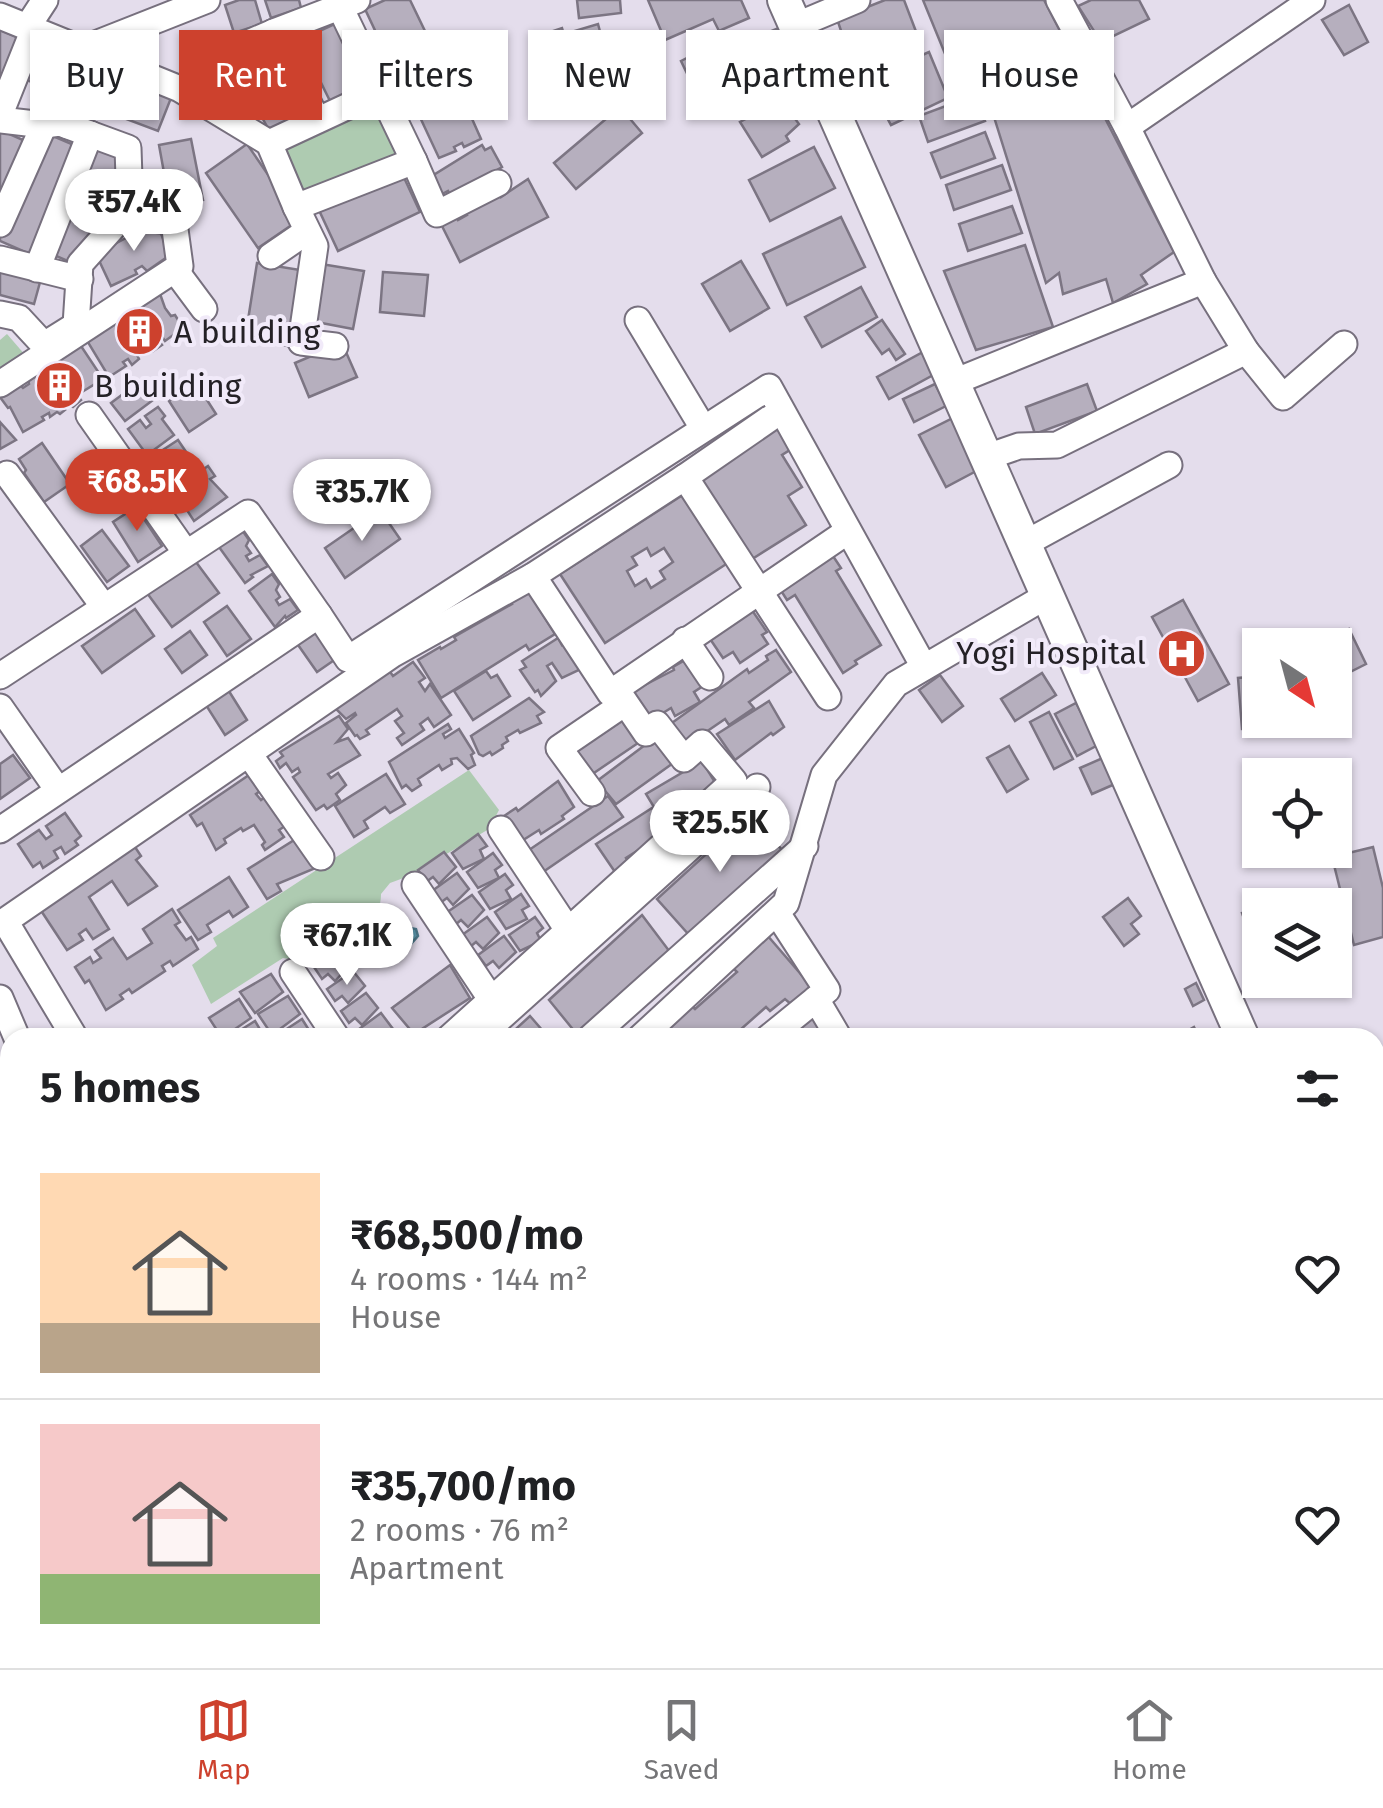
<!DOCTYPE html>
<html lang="en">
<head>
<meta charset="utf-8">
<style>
	:root { --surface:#fff; --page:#f2f2f2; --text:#202124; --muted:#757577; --line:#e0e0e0; --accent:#cd412d }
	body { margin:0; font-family:"Fira Sans",sans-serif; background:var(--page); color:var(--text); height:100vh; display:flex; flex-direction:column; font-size:38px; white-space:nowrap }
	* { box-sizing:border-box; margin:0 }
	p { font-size:32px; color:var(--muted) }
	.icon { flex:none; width:55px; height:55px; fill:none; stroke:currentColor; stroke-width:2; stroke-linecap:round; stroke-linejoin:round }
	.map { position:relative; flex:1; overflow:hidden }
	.side { position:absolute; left:0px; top:1028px; width:1385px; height:642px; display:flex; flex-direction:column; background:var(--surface); border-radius:30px 30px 0 0; box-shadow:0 2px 8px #0004 }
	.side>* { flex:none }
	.top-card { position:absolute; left:30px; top:30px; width:1325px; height:90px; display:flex; gap:20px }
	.needle { width:65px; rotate:144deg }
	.fabs { position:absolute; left:1242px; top:628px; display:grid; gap:20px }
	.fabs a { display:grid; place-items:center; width:110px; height:110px; border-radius:0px; background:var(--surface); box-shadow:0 2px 8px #0004; font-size:50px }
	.price { position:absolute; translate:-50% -85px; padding:0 22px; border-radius:35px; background:#fff; color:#222; font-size:32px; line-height:65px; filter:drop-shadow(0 2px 5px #0008) }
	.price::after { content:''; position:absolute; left:50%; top:60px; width:30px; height:22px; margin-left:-15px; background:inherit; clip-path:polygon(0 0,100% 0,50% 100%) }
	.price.active { background:var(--accent); color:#fff }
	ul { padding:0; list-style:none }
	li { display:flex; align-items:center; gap:30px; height:250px; padding:0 40px }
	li+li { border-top:2px solid var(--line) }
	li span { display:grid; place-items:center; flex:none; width:280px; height:200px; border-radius:0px; color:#555 }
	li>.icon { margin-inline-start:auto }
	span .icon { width:120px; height:120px; fill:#fffc; stroke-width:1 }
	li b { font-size:42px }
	h2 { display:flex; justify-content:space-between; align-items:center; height:120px; padding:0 40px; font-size:42px }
	.chip { padding:0 35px; border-radius:0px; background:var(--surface); box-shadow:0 2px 8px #0004; font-size:35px; line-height:90px }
	.chip.active { background:var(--accent); color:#fff }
	.tab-bar { display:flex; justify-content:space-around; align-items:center; height:140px; border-top:2px solid var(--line); background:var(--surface); font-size:28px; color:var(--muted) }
	.tab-bar a { display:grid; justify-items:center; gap:5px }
	.tab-bar .active { color:var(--accent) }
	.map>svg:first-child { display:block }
	.green { fill:#aecbb1 }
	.water { fill:#60a2b9; stroke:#4e7b8d; stroke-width:2.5 }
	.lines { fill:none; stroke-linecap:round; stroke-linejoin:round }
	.river { stroke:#60a2b9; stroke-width:32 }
	.building { fill:#b6afbe; stroke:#7c7583; stroke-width:2.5; fill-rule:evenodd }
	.minor-casing { stroke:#77707e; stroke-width:29 }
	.major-casing { stroke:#77707e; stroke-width:36 }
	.path { stroke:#a6a0ac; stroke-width:4; stroke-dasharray:5 8; stroke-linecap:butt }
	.minor { stroke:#fff; stroke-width:25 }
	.major { stroke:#fff; stroke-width:32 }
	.labels { text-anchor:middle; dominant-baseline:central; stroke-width:8; stroke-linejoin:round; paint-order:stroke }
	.poi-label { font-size:32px; fill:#242126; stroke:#f1eaf9; text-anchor:start }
</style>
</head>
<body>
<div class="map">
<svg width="1383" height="1668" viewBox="0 0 1383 1668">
	<rect width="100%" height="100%" fill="#e4ddec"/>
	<g class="green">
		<polygon points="374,103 402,162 305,197 285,151"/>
		<polygon points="7,334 26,356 0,374 0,340"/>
		<path d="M469,770L499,810L489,829L409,876L390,883L381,894C381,928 342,970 307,964C299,962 291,959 283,958L211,1004L192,965L217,946L213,938Z"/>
	</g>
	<path class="water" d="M385,915H398L405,927L416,929L418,936C403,953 389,972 364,959L362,951L373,939Z"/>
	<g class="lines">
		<g class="river">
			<polyline points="0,1418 10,1400"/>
			<polyline points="1375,1520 1383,1517"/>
			<polyline points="1024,1660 1034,1660"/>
		</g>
	</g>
	<g class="building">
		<polygon points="239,0 255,0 262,24 234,33 225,5"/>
		<polygon points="265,0 299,0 301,8 271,18"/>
		<polygon points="385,0 410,0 437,56 396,75 365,9"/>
		<polygon points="577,0 620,0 621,13 579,18"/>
		<polygon points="648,0 741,0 749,18 719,31 713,19 665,40"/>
		<polygon points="885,0 904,0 920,42 853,66 837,19"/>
		<polygon points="923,0 1044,0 1174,252 1141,275 1147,284 1113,303 1106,279 1063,294 1059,273 1046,283 984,85 959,88"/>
		<polygon points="1091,0 1139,0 1149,19 1101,42 1078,6"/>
		<polygon points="1349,5 1368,42 1344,55 1322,20"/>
		<polygon points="341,21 371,83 331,103 300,40"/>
		<polygon points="791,23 808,62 785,72 769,32"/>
		<polygon points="598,24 606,54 580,62 571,32"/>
		<polygon points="562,28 571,58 548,66 538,36"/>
		<polygon points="0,30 24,40 0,95"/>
		<polygon points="273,46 308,109 269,130 234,67"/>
		<polygon points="40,48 64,58 51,90 27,80"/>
		<polygon points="712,50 714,54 722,50 736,80 699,98 681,61 699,52 701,56"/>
		<polygon points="929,52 948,98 891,125 867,80"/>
		<polygon points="76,60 100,69 87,101 63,91"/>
		<polygon points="448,65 481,139 464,147 462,143 454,147 456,151 439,158 405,85"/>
		<polygon points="110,74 171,98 158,131 97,108"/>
		<polygon points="975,95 985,121 928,142 919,116"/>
		<polygon points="781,100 799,124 786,136 789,141 762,157 740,122"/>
		<polygon points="620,107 642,133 576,189 554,163"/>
		<polygon points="0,130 32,144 0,214"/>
		<polygon points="985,132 995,158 941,178 931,153"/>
		<polygon points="46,133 81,148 32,255 0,241 0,237"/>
		<polygon points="191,139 203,200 170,206 159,145"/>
		<polygon points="93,144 127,159 79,266 45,251"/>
		<polygon points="247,144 299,220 258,248 206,173"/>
		<polygon points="482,145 485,150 491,147 502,167 451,197 448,191 442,194 432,176"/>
		<polygon points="814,147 835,188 770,221 749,180"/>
		<polygon points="1002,165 1011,190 954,210 946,185"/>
		<polygon points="400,169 420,212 338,251 318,208"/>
		<polygon points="528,179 548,217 460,262 440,222 455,214 458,220 467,215 464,209 499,192 501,197"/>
		<polygon points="1012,206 1022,233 968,251 959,224"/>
		<polygon points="841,217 865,267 787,305 763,254"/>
		<polygon points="156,222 170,255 147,271 142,266 135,270 137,274 111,286 96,254"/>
		<polygon points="1025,245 1053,327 976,350 944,271"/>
		<polygon points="741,261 769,308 730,331 702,284"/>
		<polygon points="257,263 300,270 288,346 245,339"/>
		<polygon points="321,264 364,271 353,329 311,321"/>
		<polygon points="0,267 42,275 34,304 0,295"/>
		<polygon points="383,272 428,275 424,316 380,312"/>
		<polygon points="861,287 877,317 822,347 805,317"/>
		<polygon points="159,291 165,308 171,316 175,315 183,328 165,341 163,338 159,341 162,345 153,351 150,347 137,355 139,359 132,365 128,359 123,362 126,366 109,377 86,339"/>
		<polygon points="882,320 905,354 896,360 889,349 882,354 866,331"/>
		<polygon points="79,343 103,379 77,395 81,400 73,407 69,404 62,407 65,410 60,414 57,412 50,417 49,413 42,417 44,420 23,432 10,407 8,408 0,397 19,384 23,388 29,384 27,373"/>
		<polygon points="342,343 357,377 309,397 295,363"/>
		<polygon points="923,352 935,374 889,399 877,377"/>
		<polygon points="139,382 153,400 125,421 111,403"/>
		<polygon points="196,383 216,414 189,432 169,401"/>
		<polygon points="935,384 946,406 914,422 903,399"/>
		<polygon points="1087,384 1097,411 1035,434 1026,407"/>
		<polygon points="158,407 165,416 162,419 174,435 147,455 128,429 140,420 146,428 151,424 145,416"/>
		<polygon points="953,418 980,469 946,487 919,435"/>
		<polygon points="0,422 16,440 0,449"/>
		<polygon points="779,425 793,448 782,455 802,487 788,496 806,525 749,561 698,480"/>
		<polygon points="178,440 197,468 168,487 149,459"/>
		<polygon points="42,443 70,484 44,502 24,473 26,470 19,459"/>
		<polygon points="208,466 215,476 210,479 227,497 194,521 174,490"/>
		<path d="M689,491L734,559L605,643L560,574ZM647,548L651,556L664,548L673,562L660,571L665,579L651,588L646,579L635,586L627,571L637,565L632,557Z"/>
		<polygon points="136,507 162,546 138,562 113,522"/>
		<polygon points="380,510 400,539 345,578 325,548"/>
		<polygon points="102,530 129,566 107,582 81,546"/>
		<polygon points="242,530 249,540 246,546 251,553 246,556 249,561 260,555 268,566 251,575 253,577 245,583 219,547"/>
		<polygon points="831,553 841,568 836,571 881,645 855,661 857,664 843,673 795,595 787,600 778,586"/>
		<polygon points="193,558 219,593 172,627 147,593"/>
		<polygon points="272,574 279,584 276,590 280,597 276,600 279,605 290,599 298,610 286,618 285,616 275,627 249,591"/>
		<polygon points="530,586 542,605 538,607 555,634 529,650 526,645 441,698 418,660 440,647 441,649 456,640 454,637 512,604 509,599"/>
		<polygon points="1183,600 1229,684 1198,701 1152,617"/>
		<polygon points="747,603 767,632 762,635 768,644 740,663 733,652 723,658 704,630"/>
		<polygon points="227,606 251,639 227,656 204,622"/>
		<polygon points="135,609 154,636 102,673 82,646"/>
		<polygon points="322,624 343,654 317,672 296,642"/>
		<polygon points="1349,629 1366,664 1338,678 1335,645 1320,643"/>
		<polygon points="190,631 207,655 182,673 165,649"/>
		<polygon points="558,638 562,645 567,641 581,669 562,678 552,663 547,666 556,681 541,696 538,690 535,692 520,670 526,667 522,661"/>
		<polygon points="776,650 791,672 749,702 754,708 729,725 725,719 684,747 669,725 747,669 749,673 768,660 766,656"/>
		<polygon points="687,659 703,686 694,692 700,702 675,716 671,708 650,721 633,691 674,670 673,667"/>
		<polygon points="413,662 425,678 419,682 425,691 430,684 451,715 434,727 428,718 420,724 424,730 402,745 397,738 404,733 395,721 402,716 397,709 366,730 369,734 360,739 357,735 355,736 346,723 356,715 355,713 346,719 331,704 386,666 393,676"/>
		<polygon points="486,671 491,678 497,675 510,696 473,720 454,691"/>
		<polygon points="1042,673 1056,695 1015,721 1001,699"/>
		<polygon points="940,675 963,706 942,722 919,690"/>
		<polygon points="1260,676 1260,720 1277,720 1278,726 1242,729 1238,678"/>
		<polygon points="227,688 247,720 225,735 204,702"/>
		<polygon points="529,698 544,712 537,716 541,723 520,733 518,730 506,737 508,741 502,745 503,748 492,755 490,752 483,756 479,754 471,736"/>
		<polygon points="769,701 784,727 773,735 771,733 735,760 717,734"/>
		<polygon points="1076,703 1098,745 1077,756 1055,714"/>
		<polygon points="1049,712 1073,759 1054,769 1030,722"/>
		<polygon points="339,716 348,729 337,742 348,738 360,755 328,774 331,778 338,773 346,785 336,794 340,800 327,809 324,805 316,810 293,777 300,772 298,768 292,772 286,763 280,768 276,761 283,756 280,752"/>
		<polygon points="629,716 644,739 585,779 569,756"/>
		<polygon points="448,724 451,729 443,734 445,738 459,729 474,753 471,755 475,765 468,769 457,758 451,759 452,764 442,770 439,765 418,779 421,785 412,791 406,785 402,788 389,762"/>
		<polygon points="657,736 676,761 616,804 597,781"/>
		<polygon points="1009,746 1028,779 1007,792 987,758"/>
		<polygon points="1112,754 1124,780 1092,794 1080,768"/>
		<polygon points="13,755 30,778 0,799 0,764"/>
		<polygon points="702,761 716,784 676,810 678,813 663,822 646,794"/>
		<polygon points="386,774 405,804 390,813 385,807 364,821 368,828 354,837 335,806"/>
		<polygon points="249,775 260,791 256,794 261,800 265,797 285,826 279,830 284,837 265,850 262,845 265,842 254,825 243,831 241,828 224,839 226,843 216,850 202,823 197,826 190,815"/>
		<polygon points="558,781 574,807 562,816 564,819 541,834 539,830 520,842 504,816 516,808 518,811"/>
		<polygon points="608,796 623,817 543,872 529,850"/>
		<polygon points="652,808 667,832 626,858 629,863 615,872 596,844"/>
		<polygon points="65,813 81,836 75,841 78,845 65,854 61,847 54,851 58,858 43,868 40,862 33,867 18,844 39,830 46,839 52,835 46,826"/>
		<polygon points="750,814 783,851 690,936 657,899"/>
		<polygon points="478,834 487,846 480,850 484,859 463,869 452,853"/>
		<polygon points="299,837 318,867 277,884 281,891 267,899 248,869"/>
		<polygon points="133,844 141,856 136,860 157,886 128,905 112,881 89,897 109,929 93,939 86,929 79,934 83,940 67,950 38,906"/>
		<polygon points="1373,847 1383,888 1383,937 1354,945 1332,857"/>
		<polygon points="444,852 456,867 439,884 433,877 426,882 418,870"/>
		<polygon points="493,853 502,865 495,870 499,878 478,888 467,872"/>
		<polygon points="457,873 469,889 453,905 447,898 440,903 432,891"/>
		<polygon points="505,874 513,885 506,890 511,899 490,909 479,892"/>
		<polygon points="229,877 248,907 233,917 229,911 207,925 211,932 198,940 178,910"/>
		<polygon points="521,894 529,906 522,910 527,919 506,929 495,912"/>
		<polygon points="472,895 484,910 468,927 461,920 455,925 446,913"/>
		<polygon points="1128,898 1141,916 1131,924 1139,934 1124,946 1103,917"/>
		<polygon points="1260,906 1260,928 1249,933 1242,913"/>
		<polygon points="172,909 180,922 175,925 186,940 191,937 198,949 173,966 170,961 162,966 165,971 132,993 129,989 120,995 123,999 106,1010 89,980 85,983 75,967 90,957 93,963 101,958 95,950 113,938 127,959 152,943 143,929"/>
		<polygon points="642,915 673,956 580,1038 549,1000"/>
		<polygon points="487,917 499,933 483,949 476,942 470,947 462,935"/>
		<polygon points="535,917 543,928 537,933 541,941 520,951 509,935"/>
		<polygon points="767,935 811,986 792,1005 785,999 770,1011 766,1007 731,1038 658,1038 688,1003 695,1009 737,972 732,967"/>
		<polygon points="504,936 516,952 499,968 493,961 486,966 478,955"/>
		<polygon points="339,949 351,964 335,981 328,974 322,979 314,967"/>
		<polygon points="450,965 470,998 414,1034 392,1008"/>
		<polygon points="353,971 365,986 348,1003 342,996 335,1001 327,989"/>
		<polygon points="271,974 283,992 255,1013 240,992"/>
		<polygon points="1196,983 1204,1000 1193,1006 1185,989"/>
		<polygon points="366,993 378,1008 362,1025 355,1018 349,1023 341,1011"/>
		<polygon points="288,996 300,1014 272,1035 258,1014"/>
		<polygon points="239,999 251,1018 222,1038 209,1018"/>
		<polygon points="381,1013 393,1029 384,1038 359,1038 355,1032"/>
		<polygon points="813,1013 828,1038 797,1038 793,1026"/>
		<polygon points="530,1016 549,1038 506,1038"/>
		<polygon points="302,1019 314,1038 273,1038"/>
		<polygon points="255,1021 265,1038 228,1038"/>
		<polygon points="1194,1027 1200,1038 1184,1038 1182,1034"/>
		<polygon points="1383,1104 1383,1137 1375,1139 1375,1106"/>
		<polygon points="1383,1146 1383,1194 1375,1196 1375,1148"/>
		<polygon points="570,1660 596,1660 591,1668 583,1668"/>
		<polygon points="612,1660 655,1660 651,1668 608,1668"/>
		<polygon points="665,1660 674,1660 687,1668 660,1668"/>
	</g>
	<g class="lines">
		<defs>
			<g id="minor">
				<polyline points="0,16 180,89 269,143 296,207 414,161 340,7"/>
				<polyline points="28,26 45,0"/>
				<polyline points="795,26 857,0"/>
				<polyline points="274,32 357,0"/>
				<polyline points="83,49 207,0"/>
				<polyline points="218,56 274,32 317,120"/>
				<polyline points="4,104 34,29"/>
				<polyline points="0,120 44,125 60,123 128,148 130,208 80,264 76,325 44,345 19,318 0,314"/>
				<polyline points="68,126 104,57"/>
				<polyline points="1127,127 1312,0"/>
				<polyline points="269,143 428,69"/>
				<polyline points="414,161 437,214 498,183"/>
				<polyline points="296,207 315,246 301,342 335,346"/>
				<polyline points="0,224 44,125"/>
				<polyline points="271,256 306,232"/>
				<polyline points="0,259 80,279"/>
				<polyline points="37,269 90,134"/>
				<polyline points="175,270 204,309"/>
				<polyline points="1203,281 1246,351 1283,397 1344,344"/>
				<polyline points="638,320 703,428"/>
				<polyline points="954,382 1203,281 1127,127 1059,0"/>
				<polyline points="0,384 180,266 174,222 123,215"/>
				<polyline points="89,415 186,553"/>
				<polyline points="769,419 685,477 828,697"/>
				<polyline points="987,457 1019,446 1057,445 1246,351"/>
				<polyline points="7,474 104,607"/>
				<polyline points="1026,543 1169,465"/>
				<polyline points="533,576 610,693 848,531"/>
				<polyline points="685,640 710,677"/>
				<polyline points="0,676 248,513 319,615"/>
				<polyline points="0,707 58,790"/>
				<polyline points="249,754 321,857"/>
				<polyline points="592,793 559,748 625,703"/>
				<polyline points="501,829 568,930"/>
				<polyline points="0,830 319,615 348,659 769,387 924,667"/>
				<polyline points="415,885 491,999"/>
				<polyline points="777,913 827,990 816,999"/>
				<polyline points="293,972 337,1038"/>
				<polyline points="0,998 17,1038"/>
				<polyline points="75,1038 5,921 393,654 533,576 685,477"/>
				<polyline points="449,1038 734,781 702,743 684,759 657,724 646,733 616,689"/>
				<polyline points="478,1038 757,787"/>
				<polyline points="590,1038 805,846"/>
				<polyline points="640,1038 786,903 824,775 896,684 1048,595"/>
				<polyline points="768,1038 816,999 839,1038"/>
				<polyline points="0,1257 10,1242"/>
				<polyline points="1375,1336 1383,1325"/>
				<polyline points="696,1660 712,1668"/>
			</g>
			<g id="major">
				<polyline points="784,0 1243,1038"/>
				<polyline points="1285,1668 1287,1660"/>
			</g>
		</defs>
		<use href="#minor" class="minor-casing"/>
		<use href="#major" class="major-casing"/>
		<g class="path">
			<polyline points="1375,1274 1383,1273"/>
			<polyline points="1375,1391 1383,1379"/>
			<polyline points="1315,1668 1317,1660"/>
		</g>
		<use href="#minor" class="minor"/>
		<use href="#major" class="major"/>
	</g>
	<defs>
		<symbol id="building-disc" viewBox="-11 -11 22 22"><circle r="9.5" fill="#cd412d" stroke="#f1eaf9"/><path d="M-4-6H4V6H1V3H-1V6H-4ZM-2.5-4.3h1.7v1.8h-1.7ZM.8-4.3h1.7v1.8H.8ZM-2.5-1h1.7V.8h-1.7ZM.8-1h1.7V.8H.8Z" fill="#fff"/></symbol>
		<symbol id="hospital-disc" viewBox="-11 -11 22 22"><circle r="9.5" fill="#cd412d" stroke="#f1eaf9"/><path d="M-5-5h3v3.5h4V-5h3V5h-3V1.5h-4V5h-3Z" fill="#fff"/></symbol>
	</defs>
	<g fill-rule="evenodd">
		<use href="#building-disc" x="112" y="304" width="55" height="55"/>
		<use href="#building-disc" x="32" y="358" width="55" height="55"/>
		<use href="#hospital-disc" x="1154" y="626" width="55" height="55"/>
	</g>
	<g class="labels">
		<g class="poi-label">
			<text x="174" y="332">A building</text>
			<text x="94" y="386">B building</text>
			<text x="1146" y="653" text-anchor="end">Yogi Hospital</text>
		</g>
	</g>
</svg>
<div class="fabs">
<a><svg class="needle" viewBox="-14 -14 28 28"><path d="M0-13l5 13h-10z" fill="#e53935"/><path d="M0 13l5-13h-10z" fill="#757577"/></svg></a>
<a><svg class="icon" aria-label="locate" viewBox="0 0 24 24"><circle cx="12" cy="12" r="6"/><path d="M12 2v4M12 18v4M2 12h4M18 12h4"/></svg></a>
<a><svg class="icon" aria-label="layers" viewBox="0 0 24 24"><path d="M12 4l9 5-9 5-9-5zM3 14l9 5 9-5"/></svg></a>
</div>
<b class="price" style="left:134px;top:254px">₹57.4K</b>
<b class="price active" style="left:137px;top:534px">₹68.5K</b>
<b class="price" style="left:362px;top:544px">₹35.7K</b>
<b class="price" style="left:720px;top:875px">₹25.5K</b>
<b class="price" style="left:347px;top:988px">₹67.1K</b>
<div class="top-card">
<a class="chip">Buy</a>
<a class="chip active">Rent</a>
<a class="chip">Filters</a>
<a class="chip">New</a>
<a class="chip">Apartment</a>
<a class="chip">House</a>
</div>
<section class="side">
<h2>5 homes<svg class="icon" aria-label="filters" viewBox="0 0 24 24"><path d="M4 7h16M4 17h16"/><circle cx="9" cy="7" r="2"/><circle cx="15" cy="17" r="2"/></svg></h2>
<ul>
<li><span style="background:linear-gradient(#ffd9b3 75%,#b9a48a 0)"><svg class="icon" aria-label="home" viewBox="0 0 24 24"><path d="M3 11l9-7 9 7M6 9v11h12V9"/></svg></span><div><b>₹68,500/mo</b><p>4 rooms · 144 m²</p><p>House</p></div><svg class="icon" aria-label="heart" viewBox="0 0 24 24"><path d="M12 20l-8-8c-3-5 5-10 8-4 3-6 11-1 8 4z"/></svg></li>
<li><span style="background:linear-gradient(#f6c9c9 75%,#8fb573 0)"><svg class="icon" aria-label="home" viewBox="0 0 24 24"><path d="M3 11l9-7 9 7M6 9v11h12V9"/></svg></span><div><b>₹35,700/mo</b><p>2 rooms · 76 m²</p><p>Apartment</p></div><svg class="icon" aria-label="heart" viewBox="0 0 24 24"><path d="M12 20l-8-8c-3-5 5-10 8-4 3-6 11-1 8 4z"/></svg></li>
</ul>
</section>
</div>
<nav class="tab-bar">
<a class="active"><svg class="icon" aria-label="map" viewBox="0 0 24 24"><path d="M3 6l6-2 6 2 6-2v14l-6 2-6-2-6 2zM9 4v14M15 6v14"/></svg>Map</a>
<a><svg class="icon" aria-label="saved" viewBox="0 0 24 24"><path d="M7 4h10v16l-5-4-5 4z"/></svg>Saved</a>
<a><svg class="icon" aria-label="home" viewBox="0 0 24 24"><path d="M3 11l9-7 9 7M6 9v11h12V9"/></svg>Home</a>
</nav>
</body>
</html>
